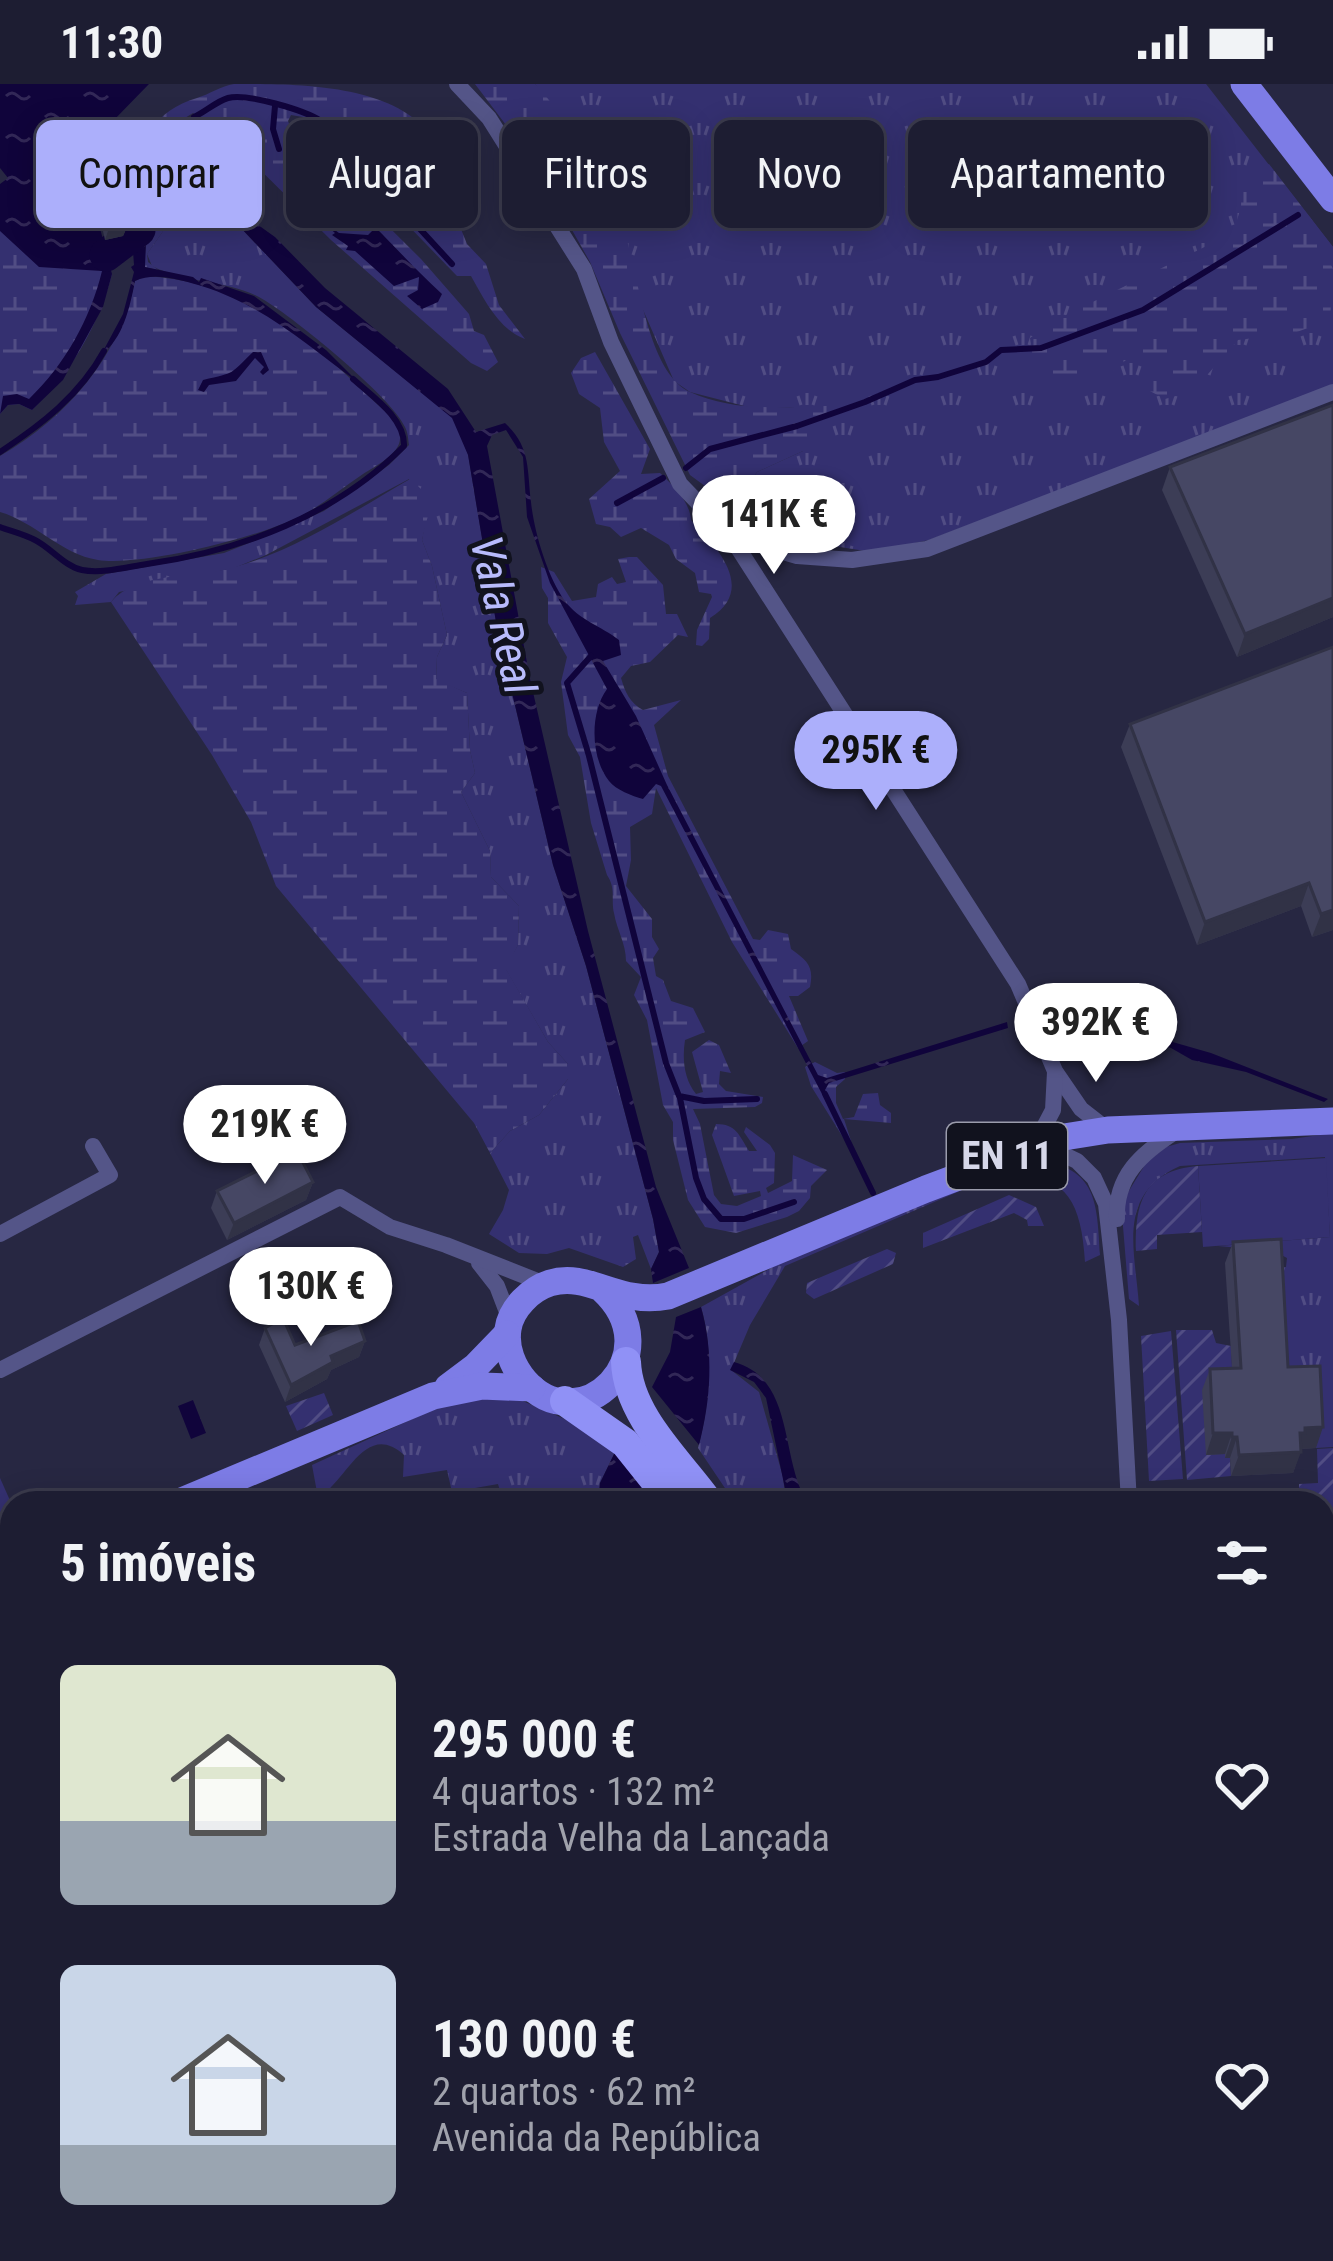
<!DOCTYPE html>
<html lang="pt">
<head>
<meta charset="utf-8">
<style>
	:root { --surface:#1d1d32; --page:#25263a; --text:#f1f3f6; --muted:#a0a2ac; --line:#3b3b4d; --accent:#acaffb }
	body { margin:0; font-family:"Roboto Condensed",sans-serif; background:var(--page); color:var(--text); height:100vh; display:flex; flex-direction:column; font-size:45px; white-space:nowrap }
	* { box-sizing:border-box; margin:0 }
	p { font-size:39px; color:var(--muted) }
	.icon { flex:none; width:66px; height:66px; fill:none; stroke:currentColor; stroke-width:2; stroke-linecap:round; stroke-linejoin:round }
	.map { position:relative; flex:1; overflow:hidden }
	.drawer { position:absolute; left:0px; top:1407px; width:1335px; height:771px; display:flex; flex-direction:column; background:var(--surface); border-radius:36px 36px 0 0; box-shadow:0 6px 30px #0003,0 0 0 3px var(--line) }
	.drawer>* { flex:none }
	.guide { position:absolute; left:36px; top:36px; width:1263px; height:108px; display:flex; gap:24px }
	.price { position:absolute; translate:-50% -102px; padding:0 27px; border-radius:42px; background:#fff; color:#222; font-size:39px; line-height:78px; filter:drop-shadow(0 3px 6px #0008) }
	.price::after { content:''; position:absolute; left:50%; top:72px; width:36px; height:27px; margin-left:-18px; background:inherit; clip-path:polygon(0 0,100% 0,50% 100%) }
	.price.active { background:var(--accent); color:#111 }
	ul { padding:0; list-style:none }
	li { display:flex; align-items:center; gap:36px; height:300px; padding:0 60px }
	li span { display:grid; place-items:center; flex:none; width:336px; height:240px; border-radius:18px; color:#555 }
	li>.icon { margin-inline-start:auto }
	span .icon { width:144px; height:144px; fill:#fffc; stroke-width:1 }
	li b { font-size:51px }
	h2 { display:flex; justify-content:space-between; align-items:center; height:144px; padding:0 60px; font-size:51px }
	.tag { padding:0 42px; border-radius:18px; background:var(--surface); box-shadow:0 6px 30px #0003,0 0 0 3px var(--line); font-size:42px; line-height:108px }
	.tag.active { background:var(--accent); color:#111 }
	.status { display:flex; justify-content:space-between; align-items:center; height:84px; padding:0 60px; background:var(--surface); direction:ltr }
	.status svg { height:33px; fill:currentColor }
	.map>svg:first-child { display:block }
	.grass { fill:url(#grass-tufts) }
	.forest { fill:url(#forest-firs) }
	.wetland { fill:url(#wetland-marsh) }
	.cemetery { fill:url(#cemetery-stones) }
	.park { fill:#343070 }
	.garden { fill:url(#garden-furrows) }
	.water { fill:url(#water-ripples) }
	.lines { fill:none; stroke-linecap:round; stroke-linejoin:round }
	.stream { stroke:#10043b; stroke-width:6 }
	.river { stroke:#10043b; stroke-width:33 }
	.minor { stroke:#545588; stroke-width:16 }
	.primary { stroke:#7d7ce6; stroke-width:27 }
	.motorway { stroke:#9091f6; stroke-width:30 }
	.wall { fill:#3c3d56 }
	.shaded-wall { fill:#313246 }
	.building { fill:#464764; stroke:#313246; stroke-width:3 }
	.labels { text-anchor:middle; dominant-baseline:central; stroke-width:10; stroke-linejoin:round; paint-order:stroke }
	.shield { fill:#11121e; stroke:#9b9cac; stroke-width:3 }
	.shield-label { font-size:39px; font-weight:bold; fill:#d6d7e9 }
	.water-label { font-size:45px; font-style:italic; fill:#b8bbfc; stroke:#11121e }
</style>
</head>
<body>
<div class="status"><b>11:30</b><svg viewBox="0 0 49 12"><path d="M0 12V9h3v3zM5 12V6h3v6zM10 12V3h3v9zM15 12V0h3v12zM26 1h20v11H26zM47 4h2v5h-2z"/></svg></div>
<div class="map">
<svg width="1333" height="2177" viewBox="0 0 1333 2177">
	<defs>
		<pattern id="grass-tufts" width="24" height="20" patternUnits="userSpaceOnUse" patternTransform="scale(3)"><rect width="24" height="20" fill="#343070"/><path d="M3 7l-1-3M5 7V3M7 7l1-3M15 17l-1-3M17 17v-4M19 17l1-3" fill="none" stroke="#514d84"/></pattern>
		<pattern id="forest-firs" width="22" height="20" patternUnits="userSpaceOnUse" patternTransform="scale(3)"><rect width="22" height="20" fill="#343070"/><path d="M5 1l3.5 6h-7zM16 11l3.5 6h-7z" fill="#514d84"/></pattern>
		<pattern id="wetland-marsh" width="20" height="14" patternUnits="userSpaceOnUse" patternTransform="scale(3)"><rect width="20" height="14" fill="#343070"/><path d="M1 5h8M5 5V1M11 12h8M15 12V8" fill="none" stroke="#514d84"/></pattern>
		<pattern id="cemetery-stones" width="16" height="16" patternUnits="userSpaceOnUse" patternTransform="scale(3)"><rect width="16" height="16" fill="#343070"/><path d="M2 7V4a2 2 0 0 1 4 0v3zM10 15v-3a2 2 0 0 1 4 0v3z" fill="#514d84"/></pattern>
		<pattern id="garden-furrows" width="10" height="10" patternUnits="userSpaceOnUse" patternTransform="scale(3)"><rect width="10" height="10" fill="#343070"/><path d="M-1 1l2-2M0 10L10 0M9 11l2-2" fill="none" stroke="#514d84"/></pattern>
		<pattern id="water-ripples" width="26" height="14" patternUnits="userSpaceOnUse" patternTransform="scale(3)"><rect width="26" height="14" fill="#10043b"/><path d="M2 4q2-2 4 0t4 0M15 11q2-2 4 0t4 0" fill="none" stroke="#322857"/></pattern>
	</defs>
	<rect width="100%" height="100%" fill="#272742"/>
	<g class="grass">
		<polygon points="535,0 1206,0 1333,163 1333,302 929,456 872,468 795,456 757,441 724,416 739,416 757,388 803,367 794,323 756,325 690,308 674,297 641,221 620,134 567,42"/>
		<path d="M173,133L211,135L239,142L316,223L453,334L468,370L498,550L553,781L586,882L653,1135L659,1168L651,1185L638,1151L633,1153L636,1175L623,1183L569,1164L547,1170L519,1169L489,1150L503,1126L509,1106L490,1069L510,1047L539,1031L568,995V980L548,958L505,884L518,861L519,822L491,793L490,767L461,708L475,689L470,666L467,609L436,596L437,573L447,551L432,482L422,456L427,430L409,395L266,471L234,484L119,508L111,518L75,521L78,512L75,508L106,490L224,469L274,449L324,427L389,381L409,361C408,354 408,349 405,343C392,313 289,229 259,213C226,196 185,199 152,182L147,170Z"/>
		<path d="M1333,1049V1363L1316,1364L1280,1304L1281,1184L1286,1183L1287,1174L1274,1167L1218,1162L1330,1153L1325,1073L1180,1082C1116,1111 1135,1164 1139,1222L1129,1215L1122,1130L1127,1110L1146,1079L1166,1063L1180,1059L1292,1055Z"/>
		<path d="M1036,1077C1098,1082 1097,1121 1100,1171L1085,1178C1081,1108 1060,1083 988,1095L785,1182L750,1241L731,1286L759,1308L783,1393L786,1419H735L698,1364C710,1320 714,1266 701,1223L789,1174L908,1123Z"/>
		<path d="M506,1310L581,1342L616,1366L600,1399L598,1419H504L498,1400L452,1408L447,1386L403,1393L404,1371C369,1339 350,1387 327,1407L330,1419H319L312,1381L456,1315Z"/>
		<polygon points="0,1394 12,1421 12,1467 0,1472"/>
	</g>
	<polygon class="forest" points="1333,2100 1333,2177 1201,2177 1198,2166 1323,2166 1323,2108"/>
	<g class="wetland">
		<path d="M234,0C298,0 387,0 427,47L422,65L438,101L450,118L467,160L486,180L499,221L525,255C499,246 484,215 471,192H457L303,33L291,31L288,37L292,47L421,175L469,230L474,247L484,251L498,278L487,287L471,279L331,156L218,44L201,38L180,59L181,68L204,88L205,95C185,83 169,80 165,55L180,42L200,33L193,29L167,45L157,55L165,81L197,97L130,127L122,125V113L133,102C136,59 155,26 197,14C210,10 221,2 234,0Z"/>
		<path d="M475,0H535C565,31 601,92 619,132C638,174 643,286 690,308C733,328 782,323 827,322L833,346L803,367L757,388L739,416H724L690,391L620,249L590,178L534,78Z"/>
		<polygon points="1269,80 1333,163 1328,174 1333,185 1330,236 1294,249 1238,256 1193,307 1165,315 1148,306 1144,284 1131,272 1102,295 1044,302 1035,289 1030,254 1056,236 1233,149 1241,123 1242,93"/>
		<path d="M192,103C211,109 221,131 239,142L211,135L173,133L147,170L148,178L158,186L144,183L146,158L138,141L141,130C164,120 172,120 192,103Z"/>
		<path d="M0,142L112,190C98,243 71,288 32,326L19,320L8,321L0,330Z"/>
		<path d="M145,192C234,196 306,249 366,310C377,321 399,336 400,353C401,370 375,382 363,390C345,402 328,416 310,427C271,451 143,483 98,476C61,470 35,438 0,428V372C67,333 119,274 135,197Z"/>
		<path d="M595,268L650,365L641,390L660,389C673,401 690,418 691,436C717,463 757,505 710,534L709,555L702,562L696,561L697,546L712,513L711,510L699,508L695,489L676,475L669,461L641,444L621,453L610,443L596,440L589,415L620,387L604,358L600,324L579,310L571,289L581,274Z"/>
		<path d="M410,395L432,415L422,456L432,482L447,551L437,573L436,595L467,609L470,666L475,689L461,708L490,767L491,793L519,822L518,861L506,885L548,958L568,980V995L539,1031L510,1047L490,1069L474,1039L276,802L251,738L212,671L111,518C137,487 198,494 235,483C296,466 355,427 410,395Z"/>
		<path d="M629,473H637L663,501L666,530H677L688,553L678,551L650,578L631,582L621,594C625,608 630,619 643,626L681,616L654,641L668,692L753,855L760,856L768,846L788,850L791,865C808,877 814,883 810,903L798,912H789L808,957L798,964L732,858L656,704L652,730L630,743L631,776L626,802L652,835V853L659,865L653,874L656,892L663,896L671,917L693,924L705,948L685,956C682,975 684,995 696,1010L703,1008L692,968L709,956L719,961L731,989L720,987L719,1000L726,1007L763,1013L762,1019L755,1023L693,1025L700,1040L714,1111L721,1120L737,1122L761,1112L760,1107L734,1112L712,1051L716,1040C736,1040 739,1051 749,1067H757L744,1048L746,1043L770,1061L775,1069L774,1099L766,1104L768,1109L792,1097L793,1071L827,1086L811,1102L810,1114L799,1127L787,1133L736,1149L705,1143L688,1116L673,1056V1038L663,1021L647,936L634,911L641,893L626,877C626,859 617,847 614,829C611,815 616,804 607,791L591,739L580,673L568,651L561,598L567,573L548,539V514L542,504L541,483L554,488L572,517L596,513L598,500L612,493L617,500L626,498L618,475Z"/>
		<polygon points="815,978 837,989 845,988 845,995 836,1003 836,1019 843,1035 854,1033 863,1010 878,1009 880,1021 891,1029 891,1039 844,1035 851,1057 844,1055 811,1002 805,983"/>
	</g>
	<polygon class="cemetery" points="1333,1526 1333,2030 1323,2036 1323,1527"/>
	<polygon class="park" points="1326,1074 1330,1153 1203,1163 1198,1082"/>
	<g class="garden">
		<path d="M1198,1082L1202,1148L1157,1151V1165L1136,1167C1135,1119 1143,1087 1198,1082Z"/>
		<polygon points="1009,1111 1036,1123 1044,1142 1028,1142 1027,1136 1014,1129 923,1164 923,1149"/>
		<polygon points="887,1165 896,1169 893,1180 814,1215 806,1209 807,1199"/>
		<polygon points="1176,1246 1212,1246 1216,1259 1231,1262 1233,1305 1225,1370 1225,1374 1230,1374 1231,1392 1187,1396"/>
		<polygon points="1171,1247 1183,1395 1149,1397 1141,1252"/>
		<polygon points="324,1309 333,1331 297,1347 286,1322"/>
		<polygon points="1333,1364 1333,1491 1323,1491 1323,1419 1299,1419 1299,1400 1318,1399 1317,1365"/>
	</g>
	<g class="water">
		<path d="M0,0H149L113,37L90,106L112,190L103,223L63,296L32,326L19,320L8,321L0,330L3,312L17,310L29,315C65,280 90,236 102,187L39,183L0,147V100L8,94L0,84Z"/>
		<path d="M199,28L200,33L167,52C163,86 200,80 209,106L275,153L325,204L448,305L476,348L505,339C531,363 527,385 531,418C534,447 547,492 565,517C579,536 601,542 619,556L621,571L603,577L636,632L667,701L818,991L827,994L1007,938L1008,944L829,999L825,1006L831,1018L822,1010L661,702L656,700L643,715C632,712 616,706 609,697C590,673 590,628 607,605L550,499L527,433L523,373L506,346L492,351L487,362L530,595L588,847L656,1103L689,1184L653,1199L651,1185L659,1168L653,1135L586,882L553,781L498,550L468,371L452,334L316,223L239,142C221,131 211,109 193,103L176,118L156,122L141,130L138,141L146,158L145,183L193,193L199,198L201,194L254,212L326,266L360,300C304,259 259,217 191,199C173,194 152,189 135,197C130,223 123,255 101,271L123,230L134,188L131,183L134,181L130,127L198,96L165,81L158,53Z"/>
		<path d="M358,127C390,156 411,182 442,210L438,218L422,225L407,212L418,206L419,193L394,202L355,167L346,166L348,162L332,151L335,149L315,131L339,149L368,151L374,145Z"/>
		<path d="M253,268H261L269,286L263,291L260,288L264,283L255,274L236,297L209,301L204,308L198,306L203,296C237,288 229,291 253,268Z"/>
		<polygon points="1061,926 1211,969 1328,1015 1324,1018 1246,988 1192,976 1171,964 1062,933"/>
		<path d="M701,1223C714,1269 711,1315 699,1361L652,1303L670,1268L676,1233Z"/>
		<path d="M734,1278C789,1293 782,1358 800,1404L798,1419H788L766,1314L754,1298L730,1286Z"/>
		<polygon points="193,1316 206,1349 191,1355 178,1322"/>
		<polygon points="616,1366 655,1419 598,1419 600,1399"/>
	</g>
	<g class="lines">
		<g class="stream">
			<polyline points="275,22 273,45 279,65"/>
			<path d="M194,33C205,28 217,17 228,14C247,9 304,26 321,37L452,180"/>
			<path d="M0,368C41,341 80,311 104,267"/>
			<polyline points="686,384 710,365 797,342 865,318 915,296 938,293 986,278 1001,266 1041,264 1143,226 1298,131"/>
			<polyline points="617,419 663,394"/>
			<path d="M0,443C11,447 24,450 35,456C51,464 64,482 82,486C102,490 127,483 147,480C241,467 336,431 404,362C405,334 372,312 353,295"/>
			<polyline points="591,572 567,599 589,672 666,979 679,1012 704,1017 757,1015"/>
			<polyline points="825,1010 873,1109"/>
			<polyline points="680,1014 696,1094 704,1115 721,1135 744,1135 794,1118"/>
			<polyline points="814,2177 818,2166"/>
		</g>
		<polyline class="river" points="106,171 139,146 135,131 150,120"/>
		<g class="minor">
			<polyline points="457,0 489,34 584,185 611,258 680,400 731,453 797,472 852,476 927,465 1333,308"/>
			<polyline points="731,453 1018,900 1055,987 1081,1025 1108,1046"/>
			<polyline points="1055,988 1053,1026 1033,1064 1056,1067 1077,1077 1094,1094 1106,1120 1119,1236 1129,1419"/>
			<path d="M1117,1135C1115,1092 1142,1069 1175,1048"/>
			<polyline points="0,1150 110,1091 93,1062"/>
			<polyline points="479,1179 497,1202 510,1236"/>
			<polyline points="0,1286 340,1113 390,1143 446,1161 545,1200"/>
			<polyline points="1323,2087 1333,2078"/>
			<polyline points="622,2177 668,2166"/>
		</g>
		<g class="primary">
			<polyline points="1244,0 1333,115"/>
			<path d="M602,1205C674,1271 579,1359 525,1297C513,1283 505,1264 508,1245C511,1224 531,1205 550,1199C589,1187 618,1222 668,1212L926,1105L1064,1053L1108,1046L1333,1037"/>
			<polyline points="448,1303 476,1282 507,1250"/>
			<polyline points="177,1419 433,1312 482,1302 532,1304"/>
			<polyline points="0,1493 12,1488"/>
		</g>
		<g class="motorway">
			<path d="M626,1278C628,1332 679,1377 709,1419"/>
			<polyline points="565,1317 625,1359 673,1419"/>
			<polyline points="880,2166 883,2177"/>
			<polyline points="909,2166 912,2177"/>
		</g>
	</g>
	<g class="wall">
		<polygon points="97,86 128,141 123,152 105,156 92,98"/>
		<polygon points="1333,321 1333,533 1237,573 1162,406 1170,383"/>
		<polygon points="1333,563 1333,846 1312,853 1301,822 1197,861 1121,663 1130,640"/>
		<polygon points="313,1098 306,1116 227,1156 211,1124 217,1107"/>
		<polygon points="1233,1158 1288,1283 1316,1364 1301,1365 1293,1389 1231,1392 1230,1374 1225,1374 1225,1370 1206,1371 1202,1306 1210,1285 1232,1284 1225,1179"/>
		<polygon points="265,1244 295,1261 365,1257 359,1273 331,1286 327,1295 285,1318 259,1261"/>
	</g>
	<g class="shaded-wall">
		<polygon points="128,141 123,152 105,156 109,144"/>
		<polygon points="1333,514 1333,533 1237,573 1245,550"/>
		<polygon points="1309,799 1301,822 1197,861 1205,838"/>
		<polygon points="1333,826 1333,846 1312,853 1321,830"/>
		<polygon points="313,1098 306,1116 227,1156 234,1139"/>
		<polygon points="365,1257 359,1273 331,1286 327,1295 285,1318 291,1301 331,1272"/>
		<polygon points="1323,1343 1316,1364 1300,1365 1301,1368 1293,1389 1231,1392 1239,1371 1300,1349 1305,1344"/>
		<polygon points="1213,1349 1232,1349 1225,1370 1206,1371"/>
		<polygon points="1232,1353 1237,1353 1230,1374 1225,1374"/>
	</g>
	<g class="building">
		<polygon points="115,82 128,141 109,144 97,86"/>
		<polygon points="1333,321 1333,514 1245,550 1170,383"/>
		<polygon points="1333,563 1333,826 1321,830 1309,799 1205,838 1130,640"/>
		<polygon points="297,1067 313,1098 234,1139 217,1107"/>
		<polygon points="1281,1155 1288,1283 1320,1282 1323,1343 1305,1344 1305,1349 1300,1349 1301,1368 1239,1371 1237,1353 1232,1353 1232,1349 1213,1349 1210,1285 1241,1284 1233,1158"/>
		<polygon points="283,1234 295,1261 358,1237 365,1257 331,1272 333,1278 291,1301 265,1244"/>
	</g>
	<g class="labels">
		<rect class="shield" x="947" y="1039" width="120" height="66" rx="9"/>
		<g class="shield-label">
			<text x="1007" y="1072">EN 11</text>
		</g>
		<g class="water-label">
			<text transform="translate(503 531) rotate(77)">Vala Real</text>
		</g>
	</g>
</svg>
<b class="price" style="left:774px;top:493px">141K €</b>
<b class="price active" style="left:876px;top:729px">295K €</b>
<b class="price" style="left:1096px;top:1001px">392K €</b>
<b class="price" style="left:265px;top:1103px">219K €</b>
<b class="price" style="left:311px;top:1265px">130K €</b>
<div class="guide">
<a class="tag active">Comprar</a>
<a class="tag">Alugar</a>
<a class="tag">Filtros</a>
<a class="tag">Novo</a>
<a class="tag">Apartamento</a>
</div>
<section class="drawer">
<h2>5 imóveis<svg class="icon" aria-label="filters" viewBox="0 0 24 24"><path d="M4 7h16M4 17h16"/><circle cx="9" cy="7" r="2"/><circle cx="15" cy="17" r="2"/></svg></h2>
<ul>
<li><span style="background:linear-gradient(#dfe7d0 65%,#9aa5b1 0)"><svg class="icon" aria-label="home" viewBox="0 0 24 24"><path d="M3 11l9-7 9 7M6 9v11h12V9"/></svg></span><div><b>295 000 €</b><p>4 quartos · 132 m²</p><p>Estrada Velha da Lançada</p></div><svg class="icon" aria-label="heart" viewBox="0 0 24 24"><path d="M12 20l-8-8c-3-5 5-10 8-4 3-6 11-1 8 4z"/></svg></li>
<li><span style="background:linear-gradient(#c9d6e8 75%,#9aa5b1 0)"><svg class="icon" aria-label="home" viewBox="0 0 24 24"><path d="M3 11l9-7 9 7M6 9v11h12V9"/></svg></span><div><b>130 000 €</b><p>2 quartos · 62 m²</p><p>Avenida da República</p></div><svg class="icon" aria-label="heart" viewBox="0 0 24 24"><path d="M12 20l-8-8c-3-5 5-10 8-4 3-6 11-1 8 4z"/></svg></li>
</ul>
</section>
</div>
</body>
</html>
